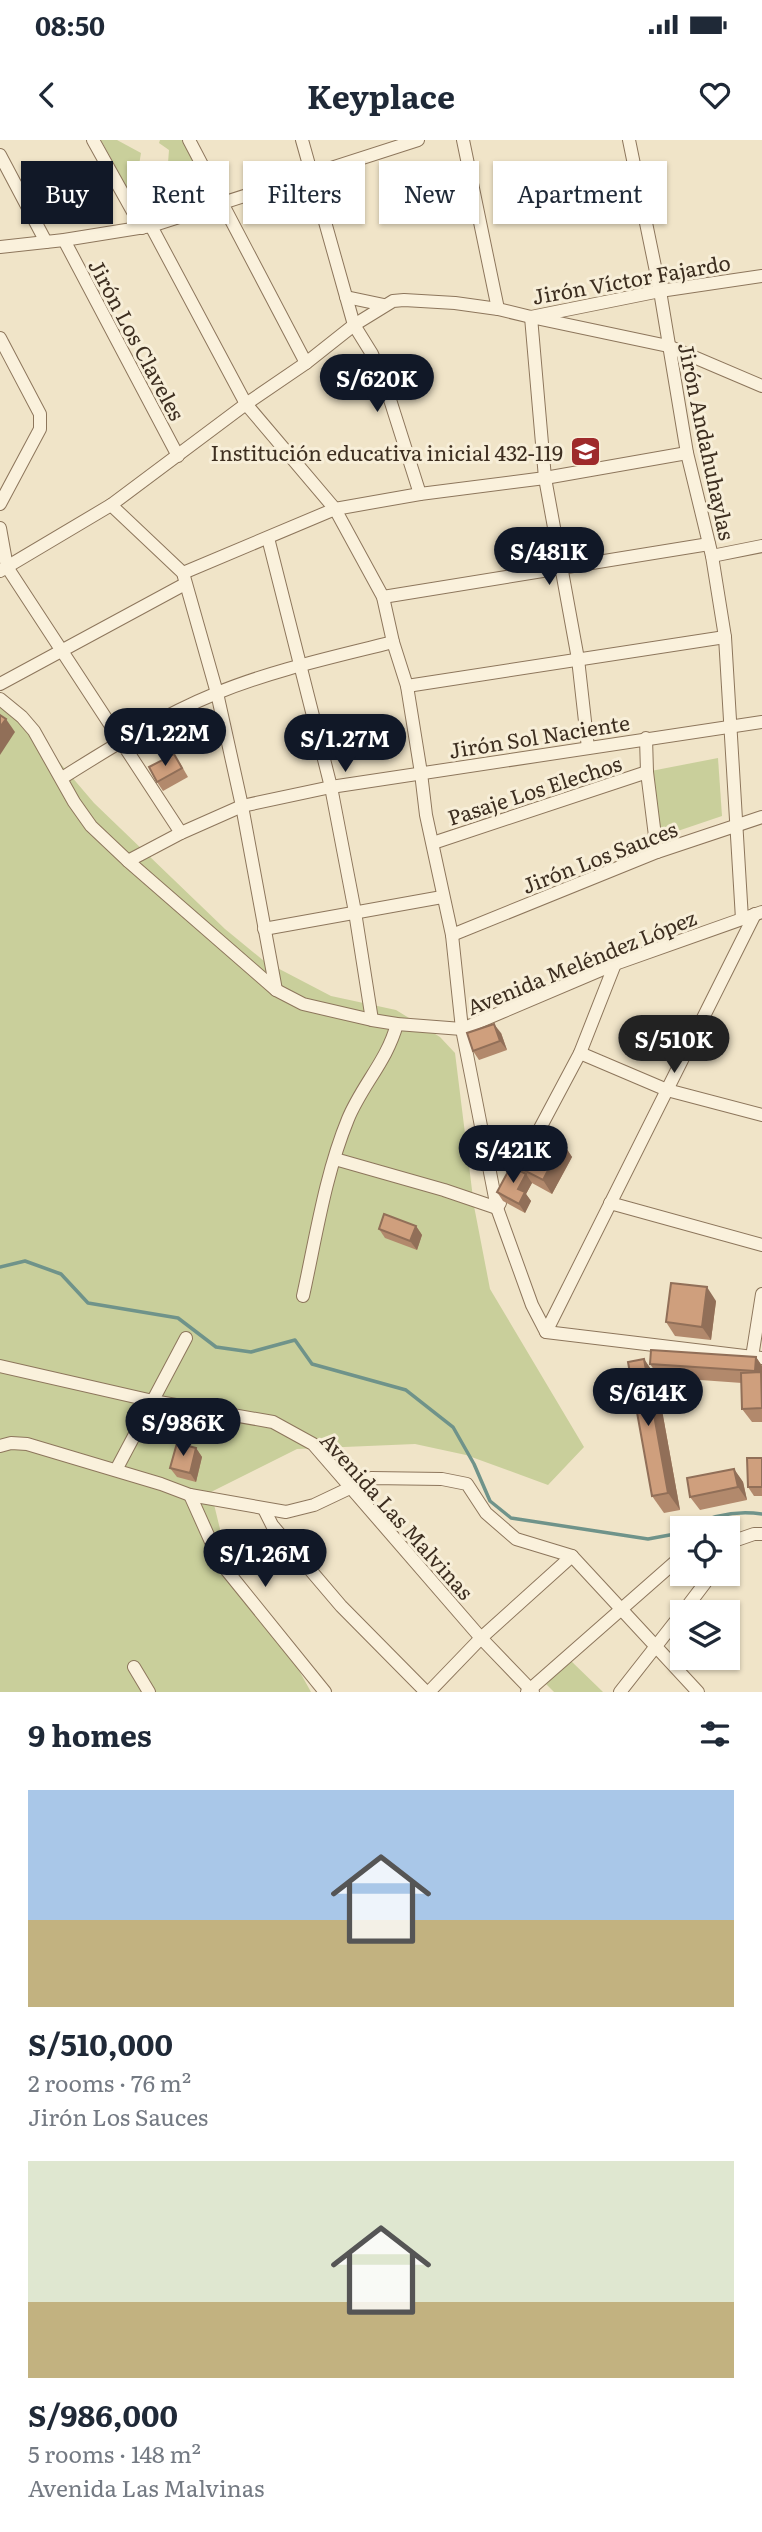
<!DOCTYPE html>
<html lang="en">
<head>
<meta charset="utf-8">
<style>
	:root { --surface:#fff; --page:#f2f2f3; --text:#1f2937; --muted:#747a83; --accent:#111827 }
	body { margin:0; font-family:Literata,serif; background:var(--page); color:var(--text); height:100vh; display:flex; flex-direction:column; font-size:26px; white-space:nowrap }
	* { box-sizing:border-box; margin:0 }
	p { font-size:23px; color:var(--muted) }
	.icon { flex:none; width:38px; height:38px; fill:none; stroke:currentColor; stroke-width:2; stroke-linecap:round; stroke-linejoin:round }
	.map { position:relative; height:1552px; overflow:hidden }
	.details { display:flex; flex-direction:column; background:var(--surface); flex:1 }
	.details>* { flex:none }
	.guide { position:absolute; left:21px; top:21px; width:721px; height:63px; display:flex; gap:14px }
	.buttons { position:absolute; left:670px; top:1376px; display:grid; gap:14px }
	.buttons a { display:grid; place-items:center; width:70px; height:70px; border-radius:0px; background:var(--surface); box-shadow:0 2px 5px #0004; font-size:35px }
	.price { position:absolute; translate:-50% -60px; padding:0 16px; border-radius:24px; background:var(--accent); color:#fff; font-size:23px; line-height:46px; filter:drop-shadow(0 2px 4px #0008) }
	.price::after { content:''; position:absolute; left:50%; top:42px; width:21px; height:16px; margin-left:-10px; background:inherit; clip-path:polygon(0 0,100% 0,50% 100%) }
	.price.selected { background:#222; color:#fff }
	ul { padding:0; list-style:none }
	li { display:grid; align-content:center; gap:14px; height:371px; padding:0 28px }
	li span { display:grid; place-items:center; height:217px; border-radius:0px; color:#555 }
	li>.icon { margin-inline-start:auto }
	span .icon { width:126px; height:126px; fill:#fffc; stroke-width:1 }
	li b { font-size:30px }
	h2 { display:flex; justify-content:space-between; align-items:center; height:84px; padding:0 28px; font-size:30px }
	.tag { padding:0 24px; border-radius:0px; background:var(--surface); box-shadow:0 2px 5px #0004; font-size:24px; line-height:63px }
	.tag.selected { background:var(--accent); color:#fff }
	.status { display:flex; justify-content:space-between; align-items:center; height:49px; padding:0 35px; background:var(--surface); direction:ltr }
	.status svg { height:19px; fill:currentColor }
	header { display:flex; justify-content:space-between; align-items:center; height:91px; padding:0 28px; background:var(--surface); font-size:32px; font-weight:700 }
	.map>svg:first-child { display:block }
	.green { fill:#c9cf9b }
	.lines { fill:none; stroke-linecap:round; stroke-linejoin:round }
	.stream { stroke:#6f938a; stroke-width:3.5 }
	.minor-casing { stroke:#8d765c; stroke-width:14 }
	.minor { stroke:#faf1dc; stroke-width:12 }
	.wall { fill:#b2896c }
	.shaded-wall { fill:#916f58 }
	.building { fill:#cf9f7d; stroke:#916f58; stroke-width:2 }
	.labels { text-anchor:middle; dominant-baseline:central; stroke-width:6; stroke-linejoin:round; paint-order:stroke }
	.street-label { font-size:21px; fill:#3d2e20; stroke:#f7eed8 }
	.poi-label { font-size:21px; fill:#3d2e20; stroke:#f7eed8; text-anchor:end }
</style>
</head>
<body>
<div class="status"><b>08:50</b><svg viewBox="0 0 49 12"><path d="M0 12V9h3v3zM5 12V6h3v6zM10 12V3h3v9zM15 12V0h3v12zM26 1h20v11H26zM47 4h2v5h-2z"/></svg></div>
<header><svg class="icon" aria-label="back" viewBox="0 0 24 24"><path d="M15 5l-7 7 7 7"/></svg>Keyplace<svg class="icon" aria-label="heart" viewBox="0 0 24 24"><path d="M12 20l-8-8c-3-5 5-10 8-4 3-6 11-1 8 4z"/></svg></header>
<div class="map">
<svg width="762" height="1552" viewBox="0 0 762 1552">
	<rect width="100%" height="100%" fill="#f0e4c8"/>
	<g class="green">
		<polygon points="101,0 117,0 141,13 139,25 146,33 137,67"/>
		<polygon points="160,0 182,0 206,45 168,23 169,10 159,3"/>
		<polygon points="165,27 207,51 145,70 153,33"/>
		<polygon points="0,566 42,602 94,663 225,789 264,821 331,856 396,870 440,897 455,913 474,1066 490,1149 584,1307 548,1345 466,1315 415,1304 297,1309 211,1352 229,1426 282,1500 311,1552 0,1552"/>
		<polygon points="718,618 722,676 660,697 651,631"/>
		<polygon points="569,1519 603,1552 554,1552 546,1544"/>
	</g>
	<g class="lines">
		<g class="stream">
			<polyline points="0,1127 25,1121 61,1134 88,1163 178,1178 216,1207 251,1212 295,1200 312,1224 406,1250 453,1287 474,1324 490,1361 511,1378 648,1399 675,1394 682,1390"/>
			<path d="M687,1388C710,1376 737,1370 762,1374"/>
		</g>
		<defs>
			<g id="minor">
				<polyline points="93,0 142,88"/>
				<polyline points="189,0 306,223"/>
				<polyline points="302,0 354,185 372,214 386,247 420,354"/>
				<polyline points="463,0 498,169"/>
				<polyline points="629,0 660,151 687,313 712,416 725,497 742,779"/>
				<polyline points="0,15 46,102"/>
				<polyline points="151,86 246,264 335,369 383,457 393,502 407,546 421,633 426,675 452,795 462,889 497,1068 532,1165 546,1192 762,1218"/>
				<polyline points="64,100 178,316"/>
				<polyline points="0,107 64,100 151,86 418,0"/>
				<polyline points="346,157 384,165"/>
				<polyline points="0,198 40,274 40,289 0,364"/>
				<polyline points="111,365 183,433 217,553 242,666 276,850"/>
				<polyline points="0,388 7,427 181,693"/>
				<polyline points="268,398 331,647 355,772 372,880"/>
				<polyline points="712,416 762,406"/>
				<polyline points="0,431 111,365 246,264 306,223 354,185 393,161 404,160 455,163 498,169 531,177 660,151 762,136"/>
				<polyline points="183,433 335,369 420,354 545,338 687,313"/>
				<polyline points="383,457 709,404"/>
				<polyline points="0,544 185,444"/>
				<polyline points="407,546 725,497"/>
				<polyline points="0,559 22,577 34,591 74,662 91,686 128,721 276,850 303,864 372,880 397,884 462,889 615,824 762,772"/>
				<polyline points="646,598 647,632 657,712"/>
				<polyline points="588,608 578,519 545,338 531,177 668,206 762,246"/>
				<path d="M62,638C111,607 163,575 217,553C273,530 334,517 393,502"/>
				<polyline points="433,703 647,632"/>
				<polyline points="128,721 181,693 242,666 331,647 762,582"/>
				<polyline points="264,789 442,757"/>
				<polyline points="452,795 657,712 762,677"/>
				<polyline points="580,913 667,950 762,975"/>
				<polyline points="530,1007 580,913 615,824"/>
				<polyline points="335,1019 444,1050 497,1068 500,1063"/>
				<polyline points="610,1063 762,1105"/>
				<path d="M303,1156C316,1097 325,1035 348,979C362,945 387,921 397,884"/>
				<polyline points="546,1192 755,774"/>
				<polyline points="752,1217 762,1154"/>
				<polyline points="0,1226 153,1261 273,1282 313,1304 481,1498 533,1552"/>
				<polyline points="0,1306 11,1303 27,1304 161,1344 190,1355 286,1372 314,1365 371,1338 442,1339 467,1344 486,1373 516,1399 572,1416 698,1552"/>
				<polyline points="116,1330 186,1198"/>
				<polyline points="190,1355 220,1422 325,1552"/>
				<polyline points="264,1369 272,1385 341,1466 426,1552"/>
				<polyline points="728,1403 754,1394 762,1394"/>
				<polyline points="683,1472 705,1443 708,1433"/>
				<polyline points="134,1527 149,1552"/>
				<polyline points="429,1552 481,1498 572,1416"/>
				<polyline points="527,1552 675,1422 682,1419"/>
				<polyline points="620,1552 682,1473"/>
			</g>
		</defs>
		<use href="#minor" class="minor-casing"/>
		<use href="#minor" class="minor"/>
	</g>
	<g class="wall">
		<polygon points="180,623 188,637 163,651 157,642"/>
		<polygon points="501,893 507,910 479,920 473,911"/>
		<polygon points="526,999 566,1008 572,1017 552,1054 532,1043 526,1054 531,1061 525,1073 503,1061 497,1052 511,1026 508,1022"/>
		<polygon points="416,1086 422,1095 417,1110 385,1098 379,1089"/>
		<polygon points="716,1161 711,1200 675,1196 666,1182"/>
		<polygon points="756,1217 762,1226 762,1282 752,1282 742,1269 742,1243 659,1237 650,1224"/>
		<polygon points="644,1219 656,1237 680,1370 664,1373 652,1356"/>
		<polygon points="196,1308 202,1317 196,1342 177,1337 170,1328"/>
		<polygon points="762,1318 762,1356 754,1356 748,1347"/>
		<polygon points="734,1329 743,1342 747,1360 700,1370 690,1357"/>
	</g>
	<g class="shaded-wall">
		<polygon points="6,579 15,592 0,615 0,587"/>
		<polygon points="494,884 501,893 507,910 500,901"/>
		<polygon points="566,1008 572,1017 552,1054 543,1040 556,1015"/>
		<polygon points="526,1034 532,1043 526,1054 531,1061 525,1073 519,1064 518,1049"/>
		<polygon points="416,1086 422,1095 417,1110 410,1101"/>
		<polygon points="707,1147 716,1161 711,1200 702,1187"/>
		<polygon points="756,1217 762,1226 762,1257 761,1241 755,1231"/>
		<polygon points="644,1219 656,1237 680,1370 668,1353"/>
		<polygon points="196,1308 202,1317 196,1342 190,1333"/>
		<polygon points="734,1329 743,1342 747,1360 738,1347"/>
	</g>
	<g class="building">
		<polygon points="0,575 6,579 0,587"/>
		<polygon points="174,614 182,628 157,642 149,627"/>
		<polygon points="494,884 500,901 473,911 467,893"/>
		<polygon points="530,989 566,1008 559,1019 556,1015 526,999"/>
		<polygon points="522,996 556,1015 543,1040 508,1022"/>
		<polygon points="511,1026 526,1034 518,1049 525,1052 519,1064 497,1052"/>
		<polygon points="384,1074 416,1086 410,1101 379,1089"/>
		<polygon points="671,1143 707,1147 702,1187 666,1182"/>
		<polygon points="651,1210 756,1217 755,1231 650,1224"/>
		<polygon points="644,1219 668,1353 652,1356 628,1222"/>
		<polygon points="761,1232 762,1268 742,1269 741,1233"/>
		<polygon points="177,1303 196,1308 190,1333 170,1328"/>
		<polygon points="747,1318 762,1318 762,1347 748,1347"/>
		<polygon points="734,1329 738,1347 690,1357 687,1338"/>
	</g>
	<defs>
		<symbol id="school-square" viewBox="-11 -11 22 22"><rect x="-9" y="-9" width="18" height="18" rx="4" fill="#9e2a2b" stroke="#f7eed8"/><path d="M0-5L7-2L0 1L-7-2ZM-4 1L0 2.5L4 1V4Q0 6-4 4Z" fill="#fff"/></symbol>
	</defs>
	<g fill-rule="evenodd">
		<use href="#school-square" x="568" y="294" width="35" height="35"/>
	</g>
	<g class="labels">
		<g class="street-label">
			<text transform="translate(631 138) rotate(-10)">Jirón Víctor Fajardo</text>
			<text transform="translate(138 199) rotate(62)">Jirón Los Claveles</text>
			<text transform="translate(708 301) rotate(78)">Jirón Andahuhaylas</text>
			<text transform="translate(539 595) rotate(-9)">Jirón Sol Naciente</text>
			<text transform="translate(534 649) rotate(-18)">Pasaje Los Elechos</text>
			<text transform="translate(599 716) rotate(-21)">Jirón Los Sauces</text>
			<text transform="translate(581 821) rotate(-22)">Avenida Meléndez López</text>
			<text transform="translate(398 1375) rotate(48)">Avenida Las Malvinas</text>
		</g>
		<g class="poi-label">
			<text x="563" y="311">Institución educativa inicial 432-119</text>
		</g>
	</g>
</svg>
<div class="buttons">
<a><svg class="icon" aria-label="locate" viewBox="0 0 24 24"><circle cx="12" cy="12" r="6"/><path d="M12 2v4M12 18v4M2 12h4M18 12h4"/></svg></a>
<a><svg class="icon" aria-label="layers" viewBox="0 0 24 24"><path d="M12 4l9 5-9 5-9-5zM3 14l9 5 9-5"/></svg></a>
</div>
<b class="price" style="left:377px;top:274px">S/620K</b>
<b class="price" style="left:549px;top:447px">S/481K</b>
<b class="price" style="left:165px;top:628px">S/1.22M</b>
<b class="price" style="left:345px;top:634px">S/1.27M</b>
<b class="price selected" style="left:674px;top:935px">S/510K</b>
<b class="price" style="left:513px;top:1045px">S/421K</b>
<b class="price" style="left:648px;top:1288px">S/614K</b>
<b class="price" style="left:183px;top:1318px">S/986K</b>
<b class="price" style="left:265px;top:1449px">S/1.26M</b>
<div class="guide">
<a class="tag selected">Buy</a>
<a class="tag">Rent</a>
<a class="tag">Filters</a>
<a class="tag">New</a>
<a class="tag">Apartment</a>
</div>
</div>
<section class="details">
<h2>9 homes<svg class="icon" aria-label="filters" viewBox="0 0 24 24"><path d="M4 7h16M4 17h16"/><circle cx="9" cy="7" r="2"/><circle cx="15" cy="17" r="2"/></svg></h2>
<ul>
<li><span style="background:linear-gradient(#a9c7e8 60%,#c2b280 0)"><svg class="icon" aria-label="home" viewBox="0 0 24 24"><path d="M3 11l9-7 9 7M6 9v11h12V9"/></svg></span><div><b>S/510,000</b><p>2 rooms · 76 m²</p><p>Jirón Los Sauces</p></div></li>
<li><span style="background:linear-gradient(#dfe7d0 65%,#c2b280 0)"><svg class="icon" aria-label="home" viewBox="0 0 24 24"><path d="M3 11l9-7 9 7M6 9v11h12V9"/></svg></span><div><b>S/986,000</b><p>5 rooms · 148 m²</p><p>Avenida Las Malvinas</p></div></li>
</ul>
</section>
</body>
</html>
